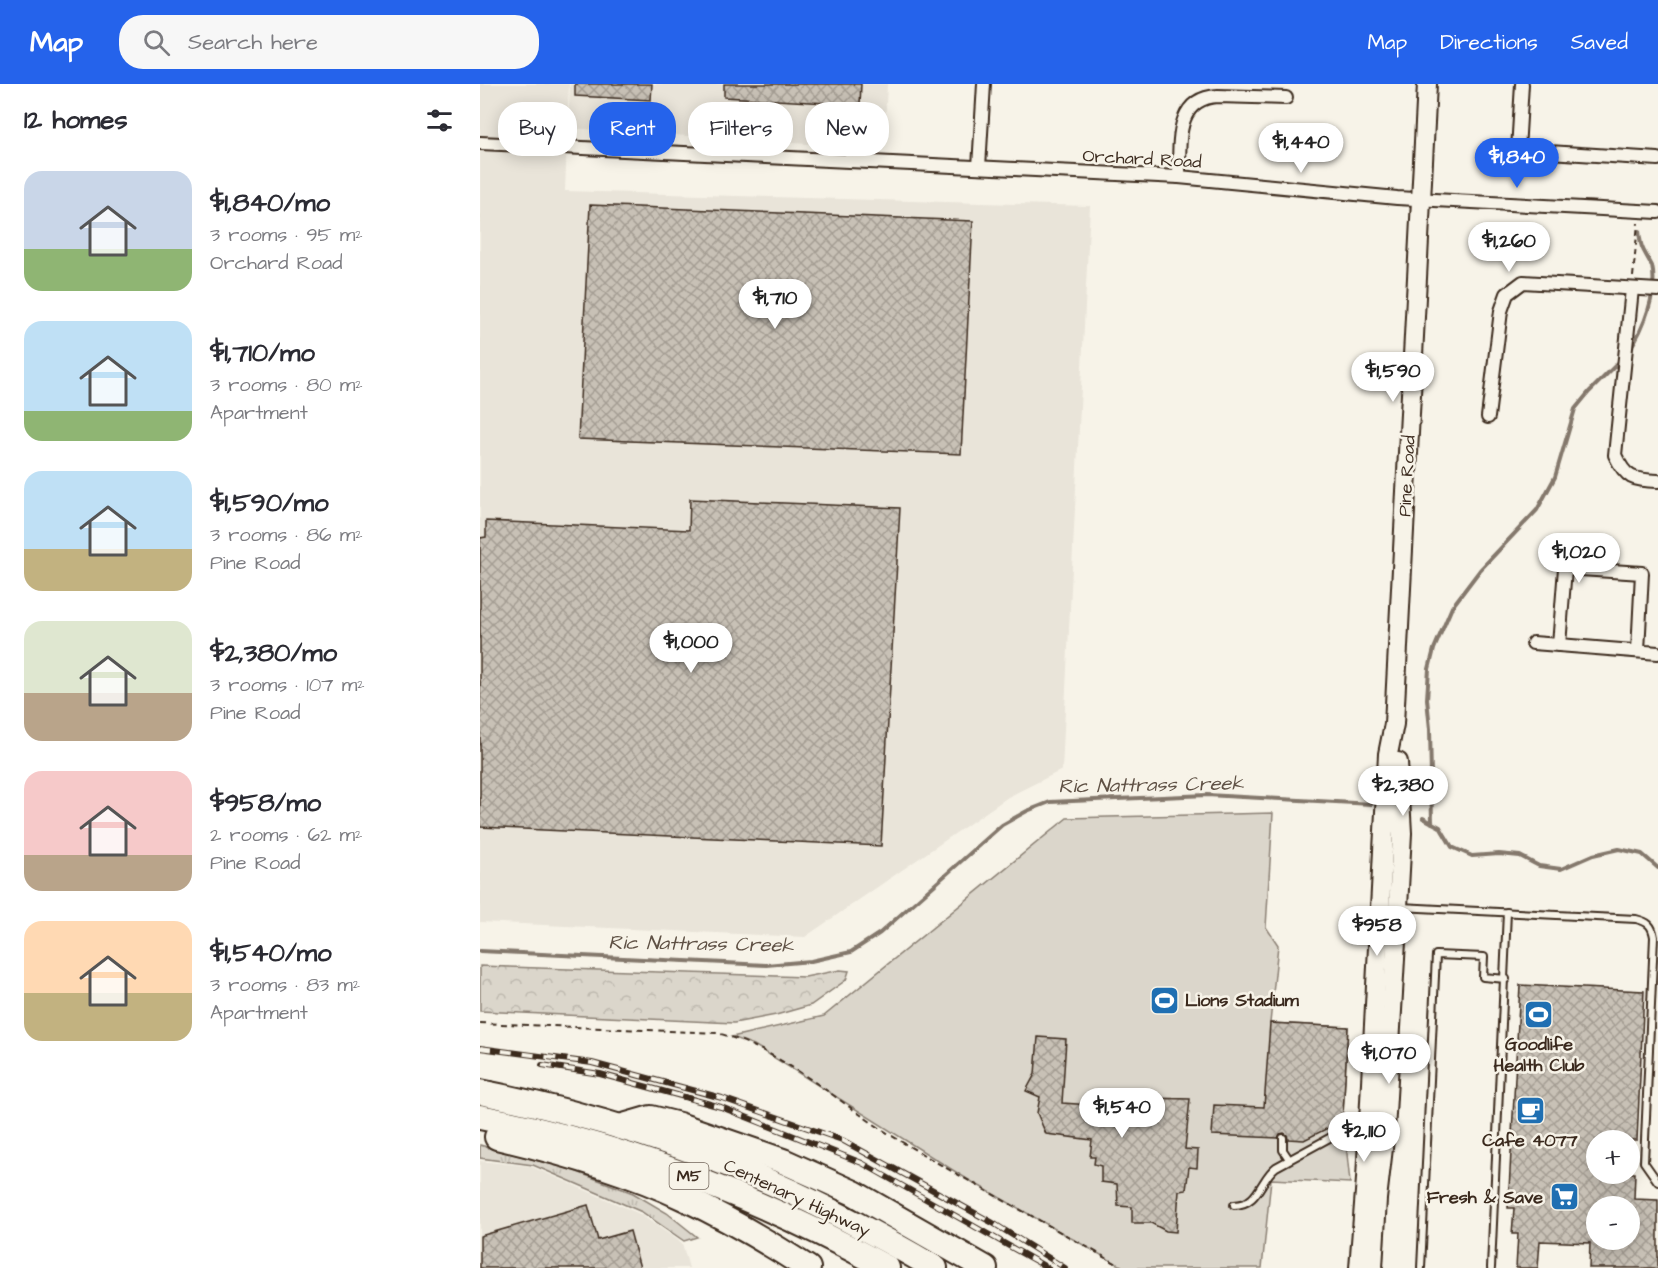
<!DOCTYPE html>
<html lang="en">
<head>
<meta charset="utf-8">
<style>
	:root { --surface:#fff; --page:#f7f7f7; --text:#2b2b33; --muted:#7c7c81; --accent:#2563eb }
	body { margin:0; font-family:"Architects Daughter",sans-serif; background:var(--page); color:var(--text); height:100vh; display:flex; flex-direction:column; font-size:22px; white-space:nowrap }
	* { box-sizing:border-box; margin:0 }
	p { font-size:20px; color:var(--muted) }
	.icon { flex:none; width:33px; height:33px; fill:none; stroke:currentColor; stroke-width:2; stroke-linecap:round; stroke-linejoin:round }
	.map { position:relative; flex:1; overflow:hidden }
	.details { display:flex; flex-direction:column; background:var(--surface); width:480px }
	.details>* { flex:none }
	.hud { position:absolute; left:18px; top:18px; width:570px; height:54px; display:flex; gap:12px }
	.controls { position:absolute; left:1106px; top:1046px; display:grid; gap:12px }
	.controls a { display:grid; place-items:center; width:54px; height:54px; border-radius:50%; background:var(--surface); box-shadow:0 3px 15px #0003; font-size:30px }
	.price { position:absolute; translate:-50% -51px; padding:0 14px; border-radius:21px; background:#fff; color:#222; font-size:20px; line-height:39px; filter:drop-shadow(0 2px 3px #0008) }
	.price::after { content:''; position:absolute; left:50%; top:36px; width:18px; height:14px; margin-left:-9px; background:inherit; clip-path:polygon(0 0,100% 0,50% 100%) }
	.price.selected { background:var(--accent); color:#fff }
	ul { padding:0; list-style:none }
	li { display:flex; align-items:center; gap:18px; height:150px; padding:0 24px }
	li span { display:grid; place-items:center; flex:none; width:168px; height:120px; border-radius:18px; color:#555 }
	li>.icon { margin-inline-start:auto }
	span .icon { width:72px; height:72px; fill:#fffc; stroke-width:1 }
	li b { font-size:26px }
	h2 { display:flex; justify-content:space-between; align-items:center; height:72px; padding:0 24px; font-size:26px }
	.pill { padding:0 21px; border-radius:24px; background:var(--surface); box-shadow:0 3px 15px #0003; font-size:21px; line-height:54px }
	.pill.selected { background:var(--accent); color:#fff }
	header { display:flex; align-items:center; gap:36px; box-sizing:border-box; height:84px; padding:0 30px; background:var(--accent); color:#fff }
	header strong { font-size:28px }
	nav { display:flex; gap:33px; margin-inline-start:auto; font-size:21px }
	.search { width:420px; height:54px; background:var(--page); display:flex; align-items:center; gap:15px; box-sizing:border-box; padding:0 21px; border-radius:24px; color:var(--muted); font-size:22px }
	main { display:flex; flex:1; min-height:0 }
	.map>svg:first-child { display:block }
	.built { fill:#e9e4d9 }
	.grass { fill:url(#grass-tufts); stroke:#8b8074; stroke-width:1.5 }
	.forest { fill:url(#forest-crowns); stroke:#8b8074; stroke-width:1.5 }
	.garden { fill:#dbd6cb; stroke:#8b8074; stroke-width:1.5 }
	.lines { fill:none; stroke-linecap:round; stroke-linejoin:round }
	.stream { stroke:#84786c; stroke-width:4 }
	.building { fill:url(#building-cross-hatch); stroke:#3b2a1e; stroke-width:1.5; fill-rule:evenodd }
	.lane-casing { stroke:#3b2a1e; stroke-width:10 }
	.street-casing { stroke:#3b2a1e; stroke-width:16 }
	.secondary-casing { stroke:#3b2a1e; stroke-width:22 }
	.highway-casing { stroke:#3b2a1e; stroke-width:28 }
	.path { stroke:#3b2a1e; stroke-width:2; stroke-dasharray:6 4.5; stroke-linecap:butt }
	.lane { stroke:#f7f3e8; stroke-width:6 }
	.street { stroke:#f7f3e8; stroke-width:12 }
	.secondary { stroke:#f7f3e8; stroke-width:18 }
	.highway { stroke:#f7f3e8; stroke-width:24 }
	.rail-casing { stroke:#3b2a1e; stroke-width:6 }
	.rail { stroke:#f7f3e8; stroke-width:4; stroke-dasharray:11; stroke-linecap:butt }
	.labels { text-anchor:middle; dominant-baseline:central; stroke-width:5; stroke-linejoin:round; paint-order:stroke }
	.shield { fill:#f7f3e8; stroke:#73665b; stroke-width:1.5 }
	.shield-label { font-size:16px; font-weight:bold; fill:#3b2a1e }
	.street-label { font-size:18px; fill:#3b2a1e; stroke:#f7f3e8 }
	.poi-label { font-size:18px; font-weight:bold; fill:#3b2a1e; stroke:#f7f3e8 }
	.water-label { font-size:20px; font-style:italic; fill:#5f5145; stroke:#f7f3e8 }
</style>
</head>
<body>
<header>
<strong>Map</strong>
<div class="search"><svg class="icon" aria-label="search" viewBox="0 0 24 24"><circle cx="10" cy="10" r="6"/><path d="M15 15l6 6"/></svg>Search here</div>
<nav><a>Map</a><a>Directions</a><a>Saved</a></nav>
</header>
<main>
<section class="details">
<h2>12 homes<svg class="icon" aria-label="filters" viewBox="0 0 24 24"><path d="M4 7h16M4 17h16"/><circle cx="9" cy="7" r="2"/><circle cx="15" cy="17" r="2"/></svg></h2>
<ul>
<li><span style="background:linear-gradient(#c9d6e8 65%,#8fb573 0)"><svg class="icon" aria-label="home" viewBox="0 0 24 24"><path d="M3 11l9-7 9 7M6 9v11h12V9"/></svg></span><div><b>$1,840/mo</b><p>3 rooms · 95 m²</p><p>Orchard Road</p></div></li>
<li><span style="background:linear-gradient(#bfe0f5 75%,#8fb573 0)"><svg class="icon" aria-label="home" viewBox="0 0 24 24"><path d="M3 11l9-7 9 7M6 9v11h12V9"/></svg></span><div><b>$1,710/mo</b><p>3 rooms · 80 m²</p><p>Apartment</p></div></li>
<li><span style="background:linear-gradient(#bfe0f5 65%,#c2b280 0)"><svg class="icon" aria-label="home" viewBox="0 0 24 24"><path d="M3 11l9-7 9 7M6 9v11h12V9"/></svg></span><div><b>$1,590/mo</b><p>3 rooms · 86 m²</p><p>Pine Road</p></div></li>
<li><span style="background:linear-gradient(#dfe7d0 60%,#b9a48a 0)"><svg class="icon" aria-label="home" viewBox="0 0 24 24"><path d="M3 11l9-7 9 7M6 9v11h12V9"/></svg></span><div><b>$2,380/mo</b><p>3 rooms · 107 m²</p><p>Pine Road</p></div></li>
<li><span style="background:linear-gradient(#f6c9c9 70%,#b9a48a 0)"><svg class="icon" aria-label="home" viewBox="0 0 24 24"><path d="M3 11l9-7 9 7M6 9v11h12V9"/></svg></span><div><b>$958/mo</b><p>2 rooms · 62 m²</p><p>Pine Road</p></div></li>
<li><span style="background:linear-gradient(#ffd9b3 60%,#c2b280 0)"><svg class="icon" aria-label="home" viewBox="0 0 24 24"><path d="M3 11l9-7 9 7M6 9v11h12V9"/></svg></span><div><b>$1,540/mo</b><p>3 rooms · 83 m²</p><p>Apartment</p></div></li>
</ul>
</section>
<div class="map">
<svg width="1178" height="1184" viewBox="0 0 1178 1184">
	<defs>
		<pattern id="grass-tufts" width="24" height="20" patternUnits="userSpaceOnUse" patternTransform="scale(1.5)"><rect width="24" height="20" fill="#dbd6cb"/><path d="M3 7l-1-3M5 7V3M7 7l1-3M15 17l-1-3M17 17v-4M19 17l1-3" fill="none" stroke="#bdb8ae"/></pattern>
		<pattern id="forest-crowns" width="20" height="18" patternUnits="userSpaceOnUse" patternTransform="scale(1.5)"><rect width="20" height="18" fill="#dbd6cb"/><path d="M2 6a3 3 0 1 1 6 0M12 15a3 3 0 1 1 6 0" fill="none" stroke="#bdb8ae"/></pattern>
		<pattern id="building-cross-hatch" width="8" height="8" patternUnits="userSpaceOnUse" patternTransform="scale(1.5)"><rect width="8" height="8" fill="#c8c1b6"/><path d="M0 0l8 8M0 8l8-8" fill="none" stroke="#a49d93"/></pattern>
	</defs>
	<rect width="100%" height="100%" fill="#f7f3e8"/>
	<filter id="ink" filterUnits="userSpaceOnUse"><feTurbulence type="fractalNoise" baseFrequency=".0167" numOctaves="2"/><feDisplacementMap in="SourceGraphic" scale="12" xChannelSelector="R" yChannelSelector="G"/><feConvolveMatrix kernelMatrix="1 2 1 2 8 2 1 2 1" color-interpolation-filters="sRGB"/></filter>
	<g filter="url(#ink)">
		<g class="built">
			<polygon points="0,0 89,0 85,107 610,122 582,686 528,713 325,853 0,838"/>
			<polygon points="90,0 407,0 404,65 88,44"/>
			<polygon points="0,1077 50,1082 160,1130 202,1159 209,1184 0,1184"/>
		</g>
		<polygon class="grass" points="0,1061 92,1086 153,1109 187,1129 217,1153 204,1157 162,1128 53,1081 0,1074"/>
		<polygon class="forest" points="0,882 325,893 360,886 369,887 366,896 331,921 296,931 254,939 0,927"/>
		<polygon class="garden" points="793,729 786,843 798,861 790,939 868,943 863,1031 870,1099 791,1095 782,1184 644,1184 487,1095 274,961 252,953 344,932 587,734"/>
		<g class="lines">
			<g class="stream">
				<path d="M1149,266C1164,245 1178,207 1172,182C1164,166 1161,167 1159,147"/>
				<polyline points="943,734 960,743 972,763 992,772 1019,770 1040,772 1059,782 1081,785 1113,771 1139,765 1162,770 1178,784"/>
				<polyline points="952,739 950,645 947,615 949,585 954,565 972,523 1000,486 1057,426 1075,393 1095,325 1109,308 1141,276"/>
				<polyline points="0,867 286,881 331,877 371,868 400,849 522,741 547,727 570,718 727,711 892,720"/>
			</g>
		</g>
		<g class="building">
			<polygon points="95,0 172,0 171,16 95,12"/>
			<polygon points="244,0 381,0 380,21 244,13"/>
			<polygon points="110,121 493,137 481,370 98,355"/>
			<polygon points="210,415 420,424 401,762 0,743 0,454 6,453 6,437 209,446"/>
			<path d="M1040,901L1164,907L1157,1056H1116V1089H1155L1154,1115L1178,1116V1184H1109L1110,1159L1060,1157L1058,1184H1036L1038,1150H1032L1034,1124H1028ZM1116,1122H1149V1155H1116Z"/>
			<polygon points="790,939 868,943 863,1030 856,1040 824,1056 808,1055 807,1051 804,1049 800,1050 798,1054 732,1051 734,1021 784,1023"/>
			<polygon points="558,953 586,955 582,1019 627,1022 628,1013 710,1015 705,1065 718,1066 717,1084 709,1083 706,1106 699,1107 696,1148 686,1147 671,1139 652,1139 652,1123 638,1122 637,1100 621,1098 621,1082 614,1080 615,1073 610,1073 612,1056 566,1050 557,1029 560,1013 546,1007 555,990"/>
			<polygon points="108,1121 118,1156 150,1147 160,1184 0,1184 0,1152"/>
		</g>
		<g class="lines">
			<defs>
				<g id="lane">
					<path d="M920,823L1156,835C1168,838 1172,841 1174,853L1164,1078L1178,1098"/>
					<polyline points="803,1054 803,1066 809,1075"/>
					<path d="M754,1121C779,1121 780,1095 796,1083L864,1046L870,1044L887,1046"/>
					<polyline points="941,1184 956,871 1004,873 1003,893 1026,895"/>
					<polyline points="1011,1184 1027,828"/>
				</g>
				<g id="street">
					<polyline points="1042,0 1038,66 1178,75"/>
					<polyline points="0,59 699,93 917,114 1178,128"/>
					<polyline points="499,83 504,0"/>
					<path d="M699,93C700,60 694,14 738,12L806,14"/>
					<path d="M1152,205L1135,371C1146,395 1153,396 1178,397"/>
					<polyline points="1008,333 1021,227 1027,210 1043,198 1178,206"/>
					<polyline points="1053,559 1079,561"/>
					<polyline points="1158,567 1162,489 1085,484 1079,561 1178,569"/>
				</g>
				<g id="secondary">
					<polyline points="879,1184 886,1095 908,670 914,640 947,0"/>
					<polyline points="893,1184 897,1115 905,1047 918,823 922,749 918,678"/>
				</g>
				<g id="highway">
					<path d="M0,1008C100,1028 199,1058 292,1099C348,1124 402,1153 455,1184"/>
					<path d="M0,1033C143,1061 279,1113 407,1184"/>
					<polyline points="140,1043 171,1034 199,1041 303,1077 374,1109 505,1184"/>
					<path d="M17,1053C81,1068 145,1086 204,1114C247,1134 288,1158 328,1184"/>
				</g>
			</defs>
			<use href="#lane" class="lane-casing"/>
			<use href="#street" class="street-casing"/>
			<use href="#secondary" class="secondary-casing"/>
			<use href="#highway" class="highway-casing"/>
			<g class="path">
				<polyline points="1153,193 1158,139"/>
				<path d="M0,939L237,949C305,967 358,1019 417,1055C492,1100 569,1141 644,1184"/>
			</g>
			<use href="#lane" class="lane"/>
			<use href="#street" class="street"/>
			<use href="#secondary" class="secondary"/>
			<use href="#highway" class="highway"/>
			<defs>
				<g id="rail">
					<polyline points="0,964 112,979 242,1014 362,1056 513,1139 585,1184"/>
					<polyline points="62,981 120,990 241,1023 382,1079 568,1184"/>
				</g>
			</defs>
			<use href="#rail" class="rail-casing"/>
			<use href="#rail" class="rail"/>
		</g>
	</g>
	<defs>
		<symbol id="stadium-square" viewBox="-11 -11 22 22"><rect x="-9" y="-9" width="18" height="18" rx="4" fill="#1f6fb2" stroke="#f7f3e8"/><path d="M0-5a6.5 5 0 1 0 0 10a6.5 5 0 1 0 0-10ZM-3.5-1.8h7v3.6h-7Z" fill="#fff"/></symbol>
		<symbol id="cafe-square" viewBox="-11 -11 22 22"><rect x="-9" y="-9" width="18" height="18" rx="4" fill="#1f6fb2" stroke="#f7f3e8"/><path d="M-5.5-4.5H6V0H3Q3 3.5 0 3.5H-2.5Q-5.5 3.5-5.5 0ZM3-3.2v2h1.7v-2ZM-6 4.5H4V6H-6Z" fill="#fff"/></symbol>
		<symbol id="supermarket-square" viewBox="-11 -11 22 22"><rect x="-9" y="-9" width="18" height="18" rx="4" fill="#1f6fb2" stroke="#f7f3e8"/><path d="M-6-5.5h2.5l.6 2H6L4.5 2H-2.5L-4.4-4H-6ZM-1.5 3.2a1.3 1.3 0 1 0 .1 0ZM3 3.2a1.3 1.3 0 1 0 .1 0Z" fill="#fff"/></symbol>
	</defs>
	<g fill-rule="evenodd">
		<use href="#stadium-square" x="668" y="900" width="33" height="33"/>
		<use href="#stadium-square" x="1042" y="914" width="33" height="33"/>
		<use href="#cafe-square" x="1034" y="1010" width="33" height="33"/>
		<use href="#supermarket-square" x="1068" y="1096" width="33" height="33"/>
	</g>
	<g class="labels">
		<rect class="shield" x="189.5" y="1079" width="39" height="26" rx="4.5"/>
		<g class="shield-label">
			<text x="209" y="1092">M5</text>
		</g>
		<g class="street-label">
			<text transform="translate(662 75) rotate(3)">Orchard Road</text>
			<text transform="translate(927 392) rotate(-87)">Pine Road</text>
			<text transform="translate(317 1114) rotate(25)">Centenary Highway</text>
		</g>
		<g class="poi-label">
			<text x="705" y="916" text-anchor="start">Lions Stadium</text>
			<text x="1059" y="960">Goodlife<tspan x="1059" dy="21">Health Club</tspan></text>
			<text x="1050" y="1056">Cafe 4077</text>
			<text x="1063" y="1113" text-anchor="end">Fresh &amp; Save</text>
		</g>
		<g class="water-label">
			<text transform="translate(671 701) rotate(-1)">Ric Nattrass Creek</text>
			<text transform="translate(221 860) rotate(1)">Ric Nattrass Creek</text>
		</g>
	</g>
</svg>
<div class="controls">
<a>+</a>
<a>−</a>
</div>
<b class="price" style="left:821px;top:90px">$1,440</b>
<b class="price selected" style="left:1037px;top:105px">$1,840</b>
<b class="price" style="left:1029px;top:189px">$1,260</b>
<b class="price" style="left:295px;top:246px">$1,710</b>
<b class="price" style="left:913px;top:319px">$1,590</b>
<b class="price" style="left:1099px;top:500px">$1,020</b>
<b class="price" style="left:211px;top:590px">$1,000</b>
<b class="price" style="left:923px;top:733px">$2,380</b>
<b class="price" style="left:897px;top:873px">$958</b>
<b class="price" style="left:909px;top:1001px">$1,070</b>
<b class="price" style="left:642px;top:1055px">$1,540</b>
<b class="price" style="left:884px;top:1079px">$2,110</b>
<div class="hud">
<a class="pill">Buy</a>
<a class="pill selected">Rent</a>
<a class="pill">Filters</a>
<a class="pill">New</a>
</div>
</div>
</main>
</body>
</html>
